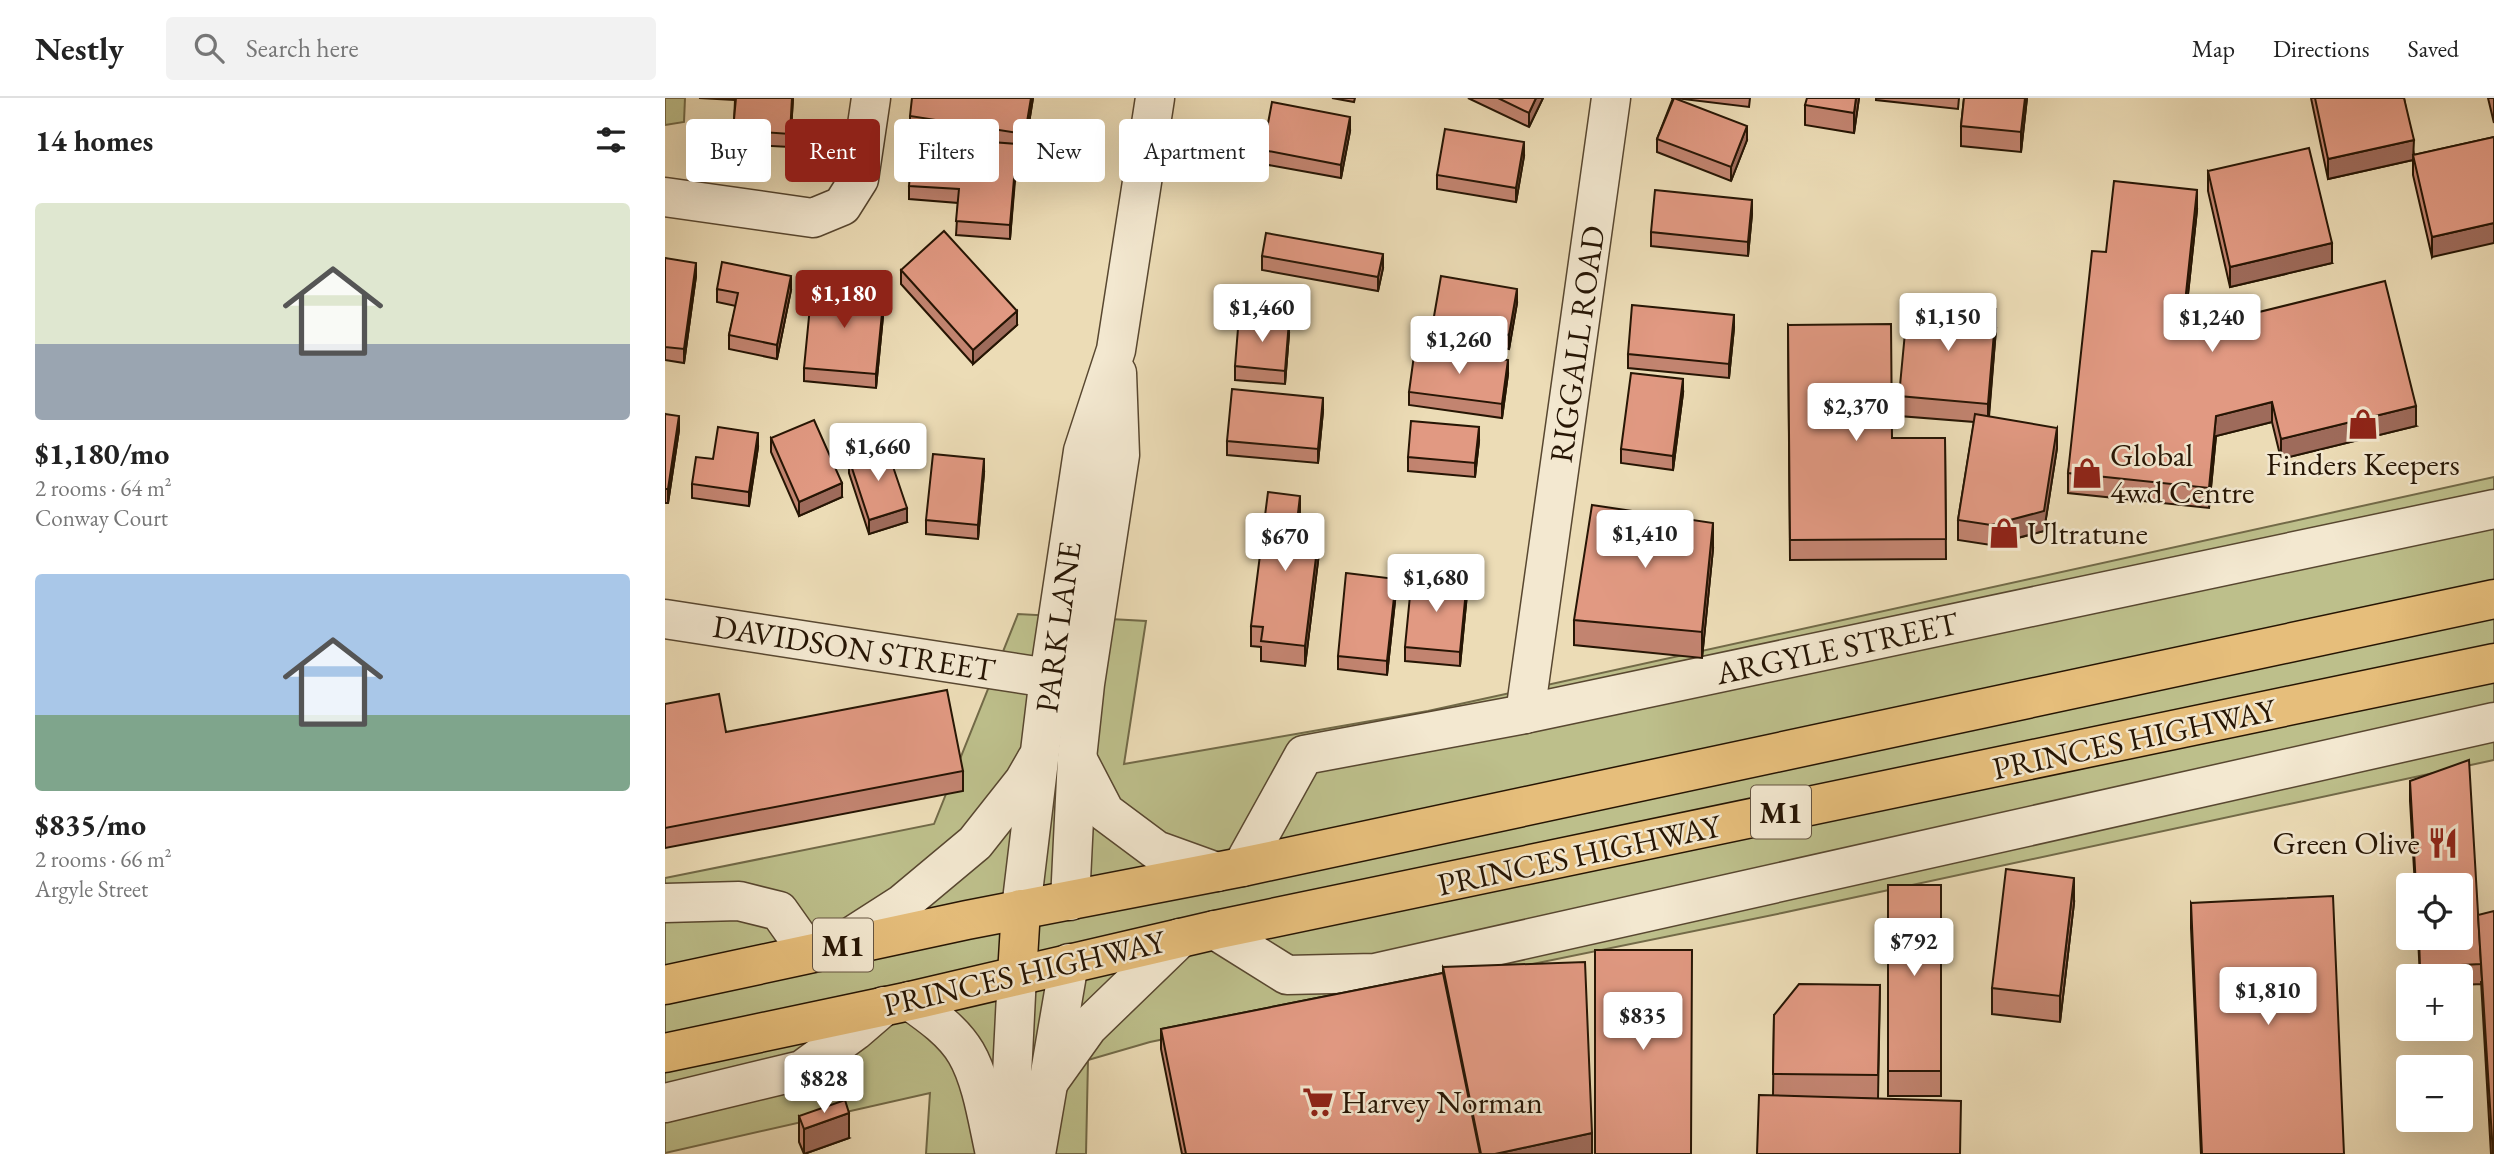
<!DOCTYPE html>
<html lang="en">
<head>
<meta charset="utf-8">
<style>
	:root { --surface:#fff; --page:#f2f2f2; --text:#222; --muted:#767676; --line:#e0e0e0; --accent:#8f2418 }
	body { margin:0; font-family:"EB Garamond",serif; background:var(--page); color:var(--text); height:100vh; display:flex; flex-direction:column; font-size:26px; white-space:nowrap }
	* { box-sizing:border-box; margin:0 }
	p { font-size:23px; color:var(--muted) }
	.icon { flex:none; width:38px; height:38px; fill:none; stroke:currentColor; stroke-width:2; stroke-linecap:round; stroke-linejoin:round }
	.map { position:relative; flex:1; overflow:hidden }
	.panel { display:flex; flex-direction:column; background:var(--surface); width:665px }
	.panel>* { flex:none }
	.banner { position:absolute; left:21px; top:21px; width:665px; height:63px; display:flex; gap:14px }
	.tools { position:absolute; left:1731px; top:775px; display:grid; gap:14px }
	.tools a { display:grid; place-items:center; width:77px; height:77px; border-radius:7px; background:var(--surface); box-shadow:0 7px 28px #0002; font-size:35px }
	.price { position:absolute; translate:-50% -60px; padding:0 16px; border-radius:7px; background:#fff; color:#222; font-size:23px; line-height:46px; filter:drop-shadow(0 2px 4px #0008) }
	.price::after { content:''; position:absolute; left:50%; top:42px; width:21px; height:16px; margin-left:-10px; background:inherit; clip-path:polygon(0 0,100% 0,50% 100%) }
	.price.current { background:var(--accent); color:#fff }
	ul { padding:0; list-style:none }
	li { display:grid; align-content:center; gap:14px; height:371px; padding:0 35px }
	li span { display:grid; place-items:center; height:217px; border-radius:7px; color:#555 }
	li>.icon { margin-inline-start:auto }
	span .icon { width:126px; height:126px; fill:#fffc; stroke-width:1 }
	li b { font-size:30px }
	h2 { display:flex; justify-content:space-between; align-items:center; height:84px; padding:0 35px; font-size:30px }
	.tag { padding:0 24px; border-radius:7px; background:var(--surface); box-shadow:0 7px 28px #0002; font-size:24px; line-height:63px }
	.tag.current { background:var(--accent); color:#fff }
	header { display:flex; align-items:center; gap:42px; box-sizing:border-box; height:98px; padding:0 35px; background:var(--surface); border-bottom:2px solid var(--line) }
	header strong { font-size:33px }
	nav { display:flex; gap:38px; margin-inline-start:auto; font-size:24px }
	.search { width:490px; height:63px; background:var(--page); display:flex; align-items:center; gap:18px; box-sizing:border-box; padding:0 24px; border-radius:7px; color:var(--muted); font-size:26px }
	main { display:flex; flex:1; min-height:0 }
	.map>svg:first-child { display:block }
	.green { fill:#bdbf8b; stroke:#726a48; stroke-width:2 }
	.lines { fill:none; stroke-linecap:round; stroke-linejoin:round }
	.minor-casing { stroke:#584730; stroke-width:41 }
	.highway-casing { stroke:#261504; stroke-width:41 }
	.minor { stroke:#f3e8d0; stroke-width:38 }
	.highway { stroke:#e6be7b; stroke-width:38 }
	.wall { fill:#c28470; stroke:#261504; stroke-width:2 }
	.shaded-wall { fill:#9e6b5b; stroke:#261504; stroke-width:2 }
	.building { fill:#e19982; stroke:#261504; stroke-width:2 }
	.labels { text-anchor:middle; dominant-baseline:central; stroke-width:5; stroke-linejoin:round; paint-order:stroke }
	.shield { fill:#f3e8d0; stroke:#645441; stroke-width:2 }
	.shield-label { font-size:30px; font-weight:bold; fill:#261504 }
	.street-label { font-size:32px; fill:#261504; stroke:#f3e8d0 }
	.poi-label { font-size:32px; fill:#261504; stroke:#f3e8d0; text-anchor:start }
</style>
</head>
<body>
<header>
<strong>Nestly</strong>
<div class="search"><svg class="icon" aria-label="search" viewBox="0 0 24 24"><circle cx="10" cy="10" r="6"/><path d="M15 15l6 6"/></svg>Search here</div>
<nav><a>Map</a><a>Directions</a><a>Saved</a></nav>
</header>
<main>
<section class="panel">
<h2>14 homes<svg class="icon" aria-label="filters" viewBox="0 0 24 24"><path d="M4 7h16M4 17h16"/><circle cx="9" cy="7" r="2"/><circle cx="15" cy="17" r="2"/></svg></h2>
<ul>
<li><span style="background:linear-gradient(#dfe7d0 65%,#9aa5b1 0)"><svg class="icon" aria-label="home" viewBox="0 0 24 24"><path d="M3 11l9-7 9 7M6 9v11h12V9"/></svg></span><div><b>$1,180/mo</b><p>2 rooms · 64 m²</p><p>Conway Court</p></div></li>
<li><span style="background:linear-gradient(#a9c7e8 65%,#7fa58c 0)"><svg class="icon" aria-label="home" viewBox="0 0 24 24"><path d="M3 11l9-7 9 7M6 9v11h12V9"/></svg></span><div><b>$835/mo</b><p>2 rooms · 66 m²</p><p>Argyle Street</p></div></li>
</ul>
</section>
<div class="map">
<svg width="1829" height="1056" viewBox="0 0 1829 1056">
	<rect width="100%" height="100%" fill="#ecdcb6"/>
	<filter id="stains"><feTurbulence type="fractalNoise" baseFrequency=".00286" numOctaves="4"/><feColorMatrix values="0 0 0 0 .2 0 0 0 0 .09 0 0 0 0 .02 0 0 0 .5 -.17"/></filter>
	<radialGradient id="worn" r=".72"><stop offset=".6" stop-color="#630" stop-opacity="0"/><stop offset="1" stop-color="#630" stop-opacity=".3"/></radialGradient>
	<g class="green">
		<polygon points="0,0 20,0 19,24 0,27"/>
		<polygon points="1829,379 1829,662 1117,815 485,944 423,962 421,1056 261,1056 265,995 0,1055 0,780 269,726 353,516 481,523 459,666 763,613"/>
	</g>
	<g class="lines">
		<defs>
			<g id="minor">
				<polyline points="0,99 148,120 177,108 194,81 206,0"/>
				<polyline points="0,521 410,584"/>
				<polyline points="860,616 946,0"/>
				<polyline points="413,662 440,714 491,752 552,774"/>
				<polyline points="577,769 639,657 860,616 1829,411"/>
				<polyline points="405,803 412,660 420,586 455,357 452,275"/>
				<polyline points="0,805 74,803 114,813 143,854"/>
				<polyline points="356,811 384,579 418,353 451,252 490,0"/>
				<polyline points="550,832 622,877 710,875 1829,624"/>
				<polyline points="170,849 237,806 310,745 359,683 371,662"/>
				<path d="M245,903C265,917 288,933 301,955C317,982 323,1025 330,1056"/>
				<polyline points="383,985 423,929 515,840"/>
				<polyline points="0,1005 137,972 190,933 219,908"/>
				<polyline points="343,1056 352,877"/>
				<polyline points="371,1056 404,865"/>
			</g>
			<g id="highway">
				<polyline points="352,877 356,811"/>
				<polyline points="0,887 302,822 577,769 1829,501"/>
				<polyline points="0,955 245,903 550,832 1829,565"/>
			</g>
		</defs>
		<use href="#minor" class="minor-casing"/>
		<use href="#highway" class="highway-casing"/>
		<use href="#minor" class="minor"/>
		<use href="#highway" class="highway"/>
	</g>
	<g class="wall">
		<polygon points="34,0 128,0 125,49 68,46 70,2"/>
		<polygon points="368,0 360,50 352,49 345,141 291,137 293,105 244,101 244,88 322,44 245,32 245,18"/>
		<polygon points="667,0 690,0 689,4"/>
		<polygon points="803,0 878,0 864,29"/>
		<polygon points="1006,0 1085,0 1084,9 1010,0 1082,42 1066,83 992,54 992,41 1008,0"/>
		<polygon points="1194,0 1189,35 1140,27 1140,7"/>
		<polygon points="1211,0 1294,0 1293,11 1211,2"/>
		<polygon points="1299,0 1362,0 1356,54 1296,48 1296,28"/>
		<polygon points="1646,0 1739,0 1749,57 1829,39 1767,159 1748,77 1748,62 1663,81"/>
		<polygon points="1823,0 1829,0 1829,25"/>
		<polygon points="685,33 676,80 598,66 598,52"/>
		<polygon points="859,58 851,104 772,91 772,77"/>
		<polygon points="1543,73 1667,165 1565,189 1543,93"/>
		<polygon points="1532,112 1519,233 1751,328 1616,361 1607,324 1551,338 1544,410 1403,395 1403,375 1441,154"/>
		<polygon points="1087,116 1083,158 986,148 986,134"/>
		<polygon points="597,158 718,170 713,193 597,172"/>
		<polygon points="0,160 31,178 19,265 0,262"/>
		<polygon points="236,172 352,227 308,266 236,186"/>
		<polygon points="52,191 126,192 112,261 64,251 64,237 71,208 52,204"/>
		<polygon points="852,205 844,251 768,238 768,224"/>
		<polygon points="219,208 211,290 139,283 139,270"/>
		<polygon points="1123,227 1227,340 1280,340 1281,461 1125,462"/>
		<polygon points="1069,230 1064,280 963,270 963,256"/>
		<polygon points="1331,231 1324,319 1392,350 1379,433 1326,447 1293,442 1293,422 1309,324 1234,318 1234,298"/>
		<polygon points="624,236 620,286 570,282 570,268"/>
		<polygon points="843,276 837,320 744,307 744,294"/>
		<polygon points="1018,295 1008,372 956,365 956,351"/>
		<polygon points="658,313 653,365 562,357 562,343"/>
		<polygon points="0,316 14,332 3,405 0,405"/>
		<polygon points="106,340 177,399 134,418 106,354"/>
		<polygon points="814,343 810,379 743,373 743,359"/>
		<polygon points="93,349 84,408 27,400 27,386 48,361"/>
		<polygon points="184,361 242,424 204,436 184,375"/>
		<polygon points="319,375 313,441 261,436 261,422"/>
		<polygon points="635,418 634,424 655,447 640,568 596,563 596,549 586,548 586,528"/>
		<polygon points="1048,451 1037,560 909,547 909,522"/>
		<polygon points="731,494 722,577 673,571 673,558"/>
		<polygon points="802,496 795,568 740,563 740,549"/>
		<polygon points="0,606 61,634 298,673 298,693 0,750"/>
		<polygon points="1745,683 1813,824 1829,1056 1826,1056 1816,883 1816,886 1796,887 1796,878 1755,878 1753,840 1796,840 1796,788 1750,788 1745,703"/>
		<rect x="1223" y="787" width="53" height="211"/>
		<polygon points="1409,805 1395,924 1327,916 1327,890"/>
		<polygon points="1526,805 1679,1056 1536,1056 1526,830"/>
		<polygon points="778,869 927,1056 517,1056 496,951 496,931 778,875"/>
		<polygon points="1215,887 1213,1001 1108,998 1109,917"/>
		<polygon points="134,1018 184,1040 139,1056 134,1044"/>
	</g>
	<g class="shaded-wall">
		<polygon points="127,0 128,0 125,49 125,36"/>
		<polygon points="366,0 368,0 360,50 360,36"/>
		<polygon points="871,0 878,0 864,29 864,15"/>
		<polygon points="1191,0 1194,0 1189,35 1189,15"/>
		<polygon points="1360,0 1362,0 1356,54 1356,34"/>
		<polygon points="685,19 685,33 676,80 676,67"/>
		<polygon points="1082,28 1082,42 1066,83 1066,69"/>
		<polygon points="1749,42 1748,62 1663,81 1663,61"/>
		<polygon points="859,44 859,58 851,104 851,90"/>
		<polygon points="352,46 352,60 345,141 345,127"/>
		<polygon points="1532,92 1532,112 1517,253 1517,233"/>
		<polygon points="1087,102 1087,116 1083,158 1083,144"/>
		<polygon points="1829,125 1829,145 1767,159 1767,139"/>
		<polygon points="1667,145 1667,165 1565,189 1565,169"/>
		<polygon points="718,156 718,170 713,193 713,179"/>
		<polygon points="31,165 31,178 19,265 19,251"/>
		<polygon points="126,178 126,192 112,261 112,247"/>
		<polygon points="852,191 852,205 844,251 844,237"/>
		<polygon points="219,195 219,208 211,290 211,276"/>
		<polygon points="1331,211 1331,231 1323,326 1323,306"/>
		<polygon points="352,213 352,227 308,266 308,252"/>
		<polygon points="1069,217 1069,230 1064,280 1064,266"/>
		<polygon points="624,223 624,236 620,286 620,273"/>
		<polygon points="843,262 843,276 837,320 837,306"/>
		<polygon points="1018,281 1018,295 1008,372 1008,358"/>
		<polygon points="658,300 658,313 653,365 653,351"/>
		<polygon points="1607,304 1607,324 1551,338 1544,410 1544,390 1551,318"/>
		<polygon points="1751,308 1751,328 1616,361 1616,341"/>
		<polygon points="14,318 14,332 3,405 3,391"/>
		<polygon points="814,329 814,343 810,379 810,365"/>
		<polygon points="1392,330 1392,350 1379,433 1326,447 1326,427"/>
		<polygon points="93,335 93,349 84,408 84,394"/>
		<polygon points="319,361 319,375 313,441 313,427"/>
		<polygon points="177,385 177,399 134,418 134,404"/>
		<polygon points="635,398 635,418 632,444 632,424"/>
		<polygon points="242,410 242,424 204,436 204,422"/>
		<polygon points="1048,425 1048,451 1037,560 1037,534"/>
		<polygon points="655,427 655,447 640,568 640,548"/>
		<polygon points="731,481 731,494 722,577 722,563"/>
		<polygon points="802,482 802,496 795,568 795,554"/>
		<polygon points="1409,780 1409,805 1395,924 1395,898"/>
		<polygon points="184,1015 184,1040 139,1056 139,1031"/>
		<polygon points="927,1035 927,1056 830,1056"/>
	</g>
	<g class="building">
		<polygon points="71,0 127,0 125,36 68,32"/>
		<polygon points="247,0 366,0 360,36 245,18"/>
		<polygon points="833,0 871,0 864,15"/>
		<polygon points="1009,0 1082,28 1066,69 992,41"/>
		<polygon points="1142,0 1191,0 1189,15 1140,7"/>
		<polygon points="1299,0 1360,0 1356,34 1296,28"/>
		<polygon points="1650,0 1739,0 1749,42 1663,61"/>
		<polygon points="607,4 685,19 676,67 598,52"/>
		<polygon points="780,31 859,44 851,90 772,77"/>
		<polygon points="248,38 352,46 345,127 291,123 294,91 244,88"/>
		<polygon points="1829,39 1829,125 1767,139 1748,57"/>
		<polygon points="1644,50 1667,145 1565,169 1543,73"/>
		<polygon points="1449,83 1532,92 1517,233 1720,183 1751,308 1616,341 1607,304 1551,318 1544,390 1403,375 1427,153 1441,154"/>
		<polygon points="990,92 1087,102 1083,144 986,134"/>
		<polygon points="279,133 352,213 308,252 236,172"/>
		<polygon points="601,135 718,156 713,179 597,158"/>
		<polygon points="0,160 31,165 19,251 0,249"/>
		<polygon points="57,164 126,178 112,247 64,237 73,195 52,191"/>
		<polygon points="776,178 852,191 844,237 768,224"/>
		<polygon points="147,188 219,195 211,276 139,270"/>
		<polygon points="1243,203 1331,211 1323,306 1234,298"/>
		<polygon points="967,207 1069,217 1064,266 963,256"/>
		<polygon points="574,218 624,223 620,273 570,268"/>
		<polygon points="1226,226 1227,340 1280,340 1281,441 1125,442 1123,227"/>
		<polygon points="750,250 843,262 837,306 744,294"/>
		<polygon points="966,275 1018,281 1008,358 956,351"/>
		<polygon points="567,291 658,300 653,351 562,343"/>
		<polygon points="0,316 14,318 3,391 0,391"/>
		<polygon points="1310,316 1392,330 1379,413 1326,427 1293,422"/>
		<polygon points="149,322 177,385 134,404 106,340"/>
		<polygon points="746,323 814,329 810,365 743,359"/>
		<polygon points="53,329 93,335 84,394 27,386 31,359 48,361"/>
		<polygon points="221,348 242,410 204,422 184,361"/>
		<polygon points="268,356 319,361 313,427 261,422"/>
		<polygon points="603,394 635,398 632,424 655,427 640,548 596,543 598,529 586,528"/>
		<polygon points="927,407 1048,425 1037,534 909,522"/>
		<polygon points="681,475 731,481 722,563 673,558"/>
		<polygon points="747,477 802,482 795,554 740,549"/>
		<polygon points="282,592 298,673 0,730 0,606 54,596 61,634"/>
		<polygon points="1804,662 1816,866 1755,869 1754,840 1796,840 1796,788 1751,788 1745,683"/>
		<polygon points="1341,771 1409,780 1395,898 1327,890"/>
		<rect x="1223" y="787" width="53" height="186"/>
		<polygon points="1668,798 1679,1056 1537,1056 1526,805"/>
		<polygon points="1829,813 1829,1056 1828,1056 1813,817"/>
		<polygon points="930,852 1027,852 1026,1056 930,1056"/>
		<polygon points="920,864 927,1035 830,1056 816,1056 778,869"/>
		<polygon points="778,875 815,1056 521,1056 496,931"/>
		<polygon points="1134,886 1215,887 1213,977 1108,976 1109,917"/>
		<polygon points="1094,997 1296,1003 1295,1056 1092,1056"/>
		<polygon points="180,1002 184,1015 139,1031 134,1018"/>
	</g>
	<defs>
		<symbol id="shop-bare" viewBox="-9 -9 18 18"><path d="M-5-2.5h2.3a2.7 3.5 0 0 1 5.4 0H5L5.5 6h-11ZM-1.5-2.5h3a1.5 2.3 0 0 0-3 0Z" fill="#8f2418" stroke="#f3e8d0" stroke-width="2.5" paint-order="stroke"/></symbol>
		<symbol id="restaurant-bare" viewBox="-9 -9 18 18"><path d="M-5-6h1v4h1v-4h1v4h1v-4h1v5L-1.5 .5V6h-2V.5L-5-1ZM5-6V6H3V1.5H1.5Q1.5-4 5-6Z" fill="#8f2418" stroke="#f3e8d0" stroke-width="2.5" paint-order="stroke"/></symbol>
		<symbol id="supermarket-bare" viewBox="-9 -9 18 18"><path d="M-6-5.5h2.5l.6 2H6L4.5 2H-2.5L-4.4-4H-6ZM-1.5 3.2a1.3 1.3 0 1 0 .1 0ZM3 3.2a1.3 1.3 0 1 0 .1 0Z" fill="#8f2418" stroke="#f3e8d0" stroke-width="2.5" paint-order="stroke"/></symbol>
	</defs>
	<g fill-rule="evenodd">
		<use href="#shop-bare" x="1676" y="304" width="44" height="44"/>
		<use href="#shop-bare" x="1400" y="353" width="44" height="44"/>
		<use href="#shop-bare" x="1317" y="413" width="44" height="44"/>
		<use href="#restaurant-bare" x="1756" y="723" width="44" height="44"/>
		<use href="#supermarket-bare" x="631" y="982" width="44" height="44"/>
	</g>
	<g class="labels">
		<g class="shield">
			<rect x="1086" y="687.5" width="60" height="53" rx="5"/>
			<rect x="148" y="820.5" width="60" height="53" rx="5"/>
		</g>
		<g class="shield-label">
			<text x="1116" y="714">M1</text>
			<text x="178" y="847">M1</text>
		</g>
		<g class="street-label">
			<text transform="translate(912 246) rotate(-82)">RIGGALL ROAD</text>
			<text transform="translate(393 529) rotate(-82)">PARK LANE</text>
			<text transform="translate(189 550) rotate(9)">DAVIDSON STREET</text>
			<text transform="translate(1172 550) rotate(-12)">ARGYLE STREET</text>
			<text transform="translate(1469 641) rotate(-12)">PRINCES HIGHWAY</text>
			<text transform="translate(914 757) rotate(-12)">PRINCES HIGHWAY</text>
			<text transform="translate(359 875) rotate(-13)">PRINCES HIGHWAY</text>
		</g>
		<g class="poi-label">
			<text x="1445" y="357">Global<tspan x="1445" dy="37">4wd Centre</tspan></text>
			<text x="1698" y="366" text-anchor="middle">Finders Keepers</text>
			<text x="1362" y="435">Ultratune</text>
			<text x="1755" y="745" text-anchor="end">Green Olive</text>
			<text x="676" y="1004">Harvey Norman</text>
		</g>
	</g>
	<rect width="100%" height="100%" filter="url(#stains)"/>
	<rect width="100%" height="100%" fill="url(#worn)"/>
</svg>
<div class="tools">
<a><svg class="icon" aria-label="locate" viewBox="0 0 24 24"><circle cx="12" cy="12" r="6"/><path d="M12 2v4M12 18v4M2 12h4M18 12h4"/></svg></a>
<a>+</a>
<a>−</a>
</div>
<b class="price current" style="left:179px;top:232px">$1,180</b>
<b class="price" style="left:597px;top:246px">$1,460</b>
<b class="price" style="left:1283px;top:255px">$1,150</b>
<b class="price" style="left:1547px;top:256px">$1,240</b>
<b class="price" style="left:794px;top:278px">$1,260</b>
<b class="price" style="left:1191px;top:345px">$2,370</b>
<b class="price" style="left:213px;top:385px">$1,660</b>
<b class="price" style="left:980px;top:472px">$1,410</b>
<b class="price" style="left:620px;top:475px">$670</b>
<b class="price" style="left:771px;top:516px">$1,680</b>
<b class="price" style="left:1249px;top:880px">$792</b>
<b class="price" style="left:1603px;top:929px">$1,810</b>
<b class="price" style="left:978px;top:954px">$835</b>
<b class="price" style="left:159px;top:1017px">$828</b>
<div class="banner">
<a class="tag">Buy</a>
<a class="tag current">Rent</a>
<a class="tag">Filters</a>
<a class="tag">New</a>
<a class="tag">Apartment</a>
</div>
</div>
</main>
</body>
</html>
